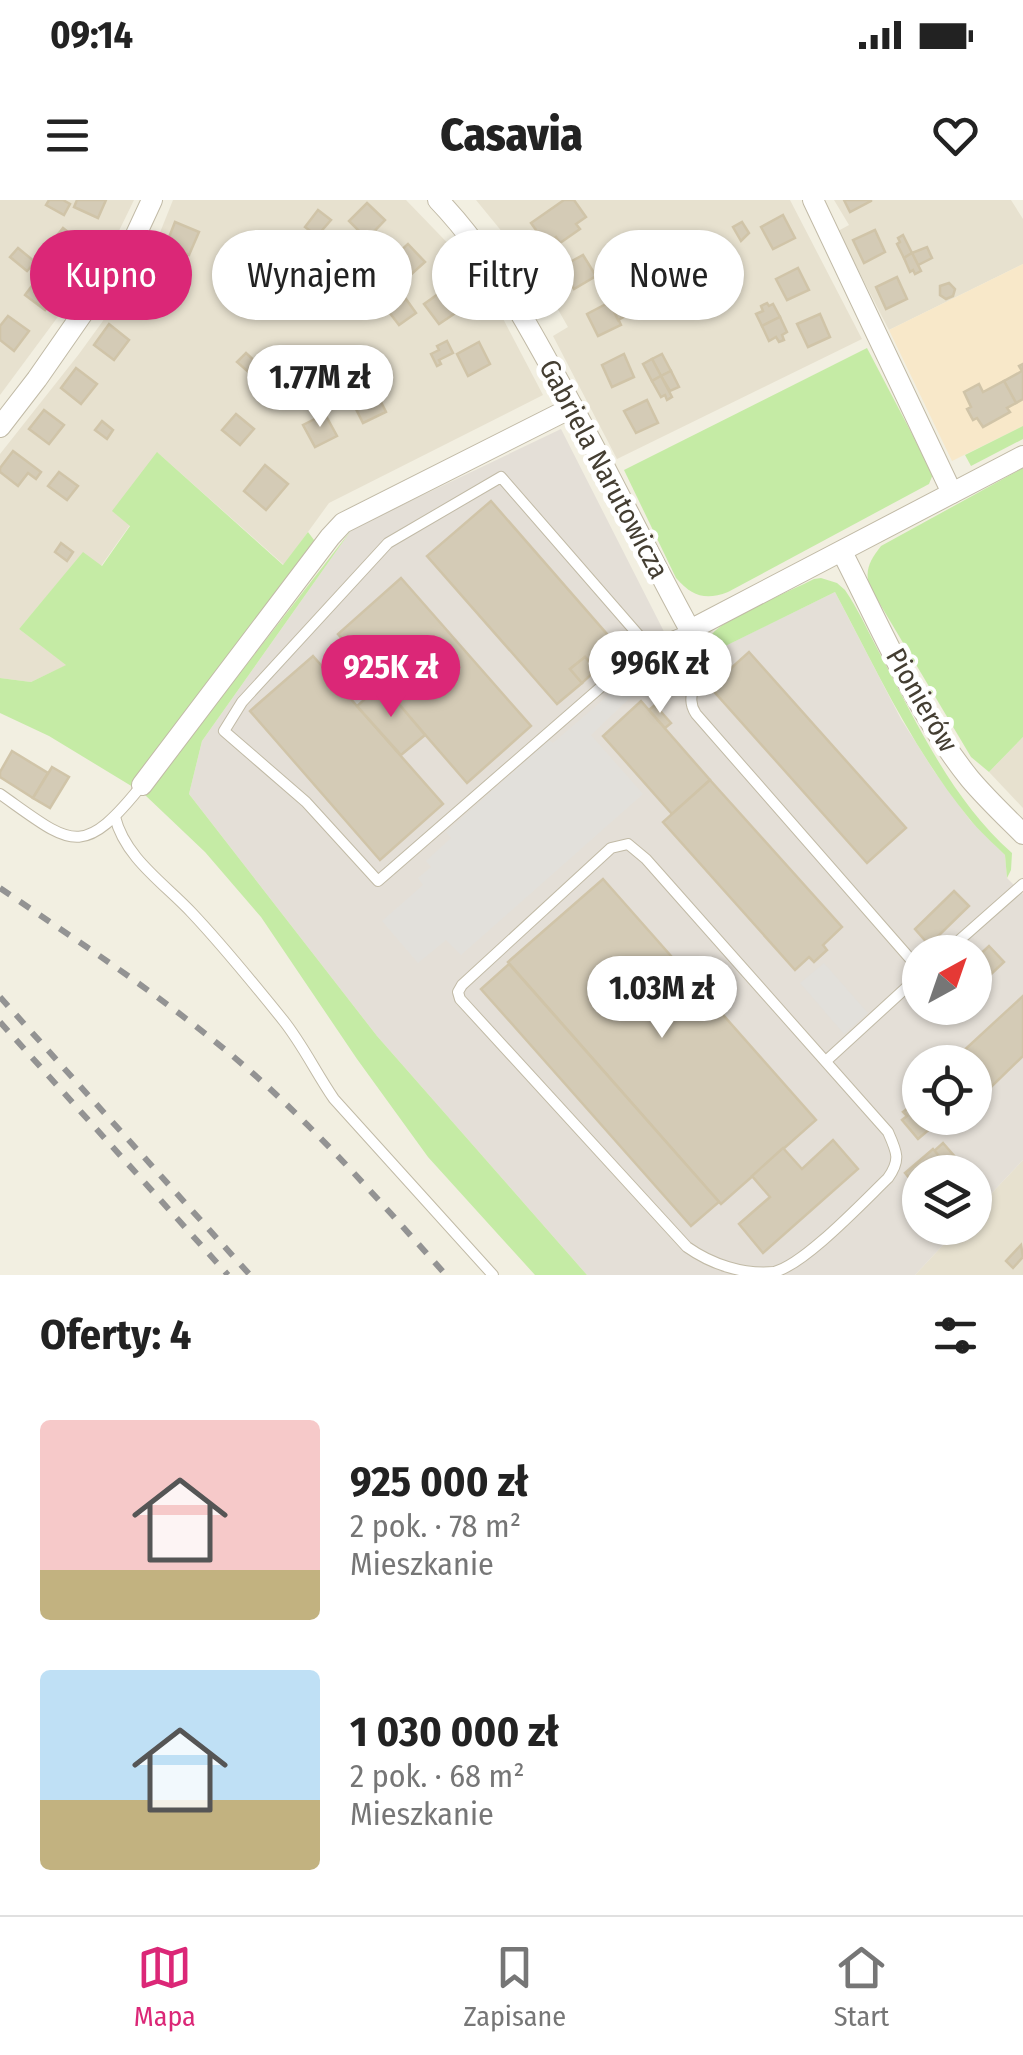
<!DOCTYPE html>
<html lang="pl">
<head>
<meta charset="utf-8">
<style>
	:root { --surface:#fff; --page:#f2f2f2; --text:#222; --muted:#767676; --line:#e0e0e0; --accent:#db2777 }
	body { margin:0; font-family:"Fira Sans Condensed",sans-serif; background:var(--page); color:var(--text); height:100vh; display:flex; flex-direction:column; font-size:38px; white-space:nowrap }
	* { box-sizing:border-box; margin:0 }
	p { font-size:32px; color:var(--muted) }
	.icon { flex:none; width:55px; height:55px; fill:none; stroke:currentColor; stroke-width:2; stroke-linecap:round; stroke-linejoin:round }
	.map { position:relative; height:1075px; overflow:hidden }
	.sheet { display:flex; flex-direction:column; background:var(--surface); flex:1 }
	.sheet>* { flex:none }
	.top-card { position:absolute; left:30px; top:30px; width:965px; height:90px; display:flex; gap:20px }
	.needle { width:65px; rotate:40deg }
	.fabs { position:absolute; left:902px; top:735px; display:grid; gap:20px }
	.fabs a { display:grid; place-items:center; width:90px; height:90px; border-radius:50%; background:var(--surface); box-shadow:0 2px 8px #0004; font-size:50px }
	.price { position:absolute; translate:-50% -85px; padding:0 22px; border-radius:35px; background:#fff; color:#222; font-size:32px; line-height:65px; filter:drop-shadow(0 2px 5px #0008) }
	.price::after { content:''; position:absolute; left:50%; top:60px; width:30px; height:22px; margin-left:-15px; background:inherit; clip-path:polygon(0 0,100% 0,50% 100%) }
	.price.active { background:var(--accent); color:#fff }
	ul { padding:0; list-style:none }
	li { display:flex; align-items:center; gap:30px; height:250px; padding:0 40px }
	li span { display:grid; place-items:center; flex:none; width:280px; height:200px; border-radius:10px; color:#555 }
	li>.icon { margin-inline-start:auto }
	span .icon { width:120px; height:120px; fill:#fffc; stroke-width:1 }
	li b { font-size:42px }
	h2 { display:flex; justify-content:space-between; align-items:center; height:120px; padding:0 40px; font-size:42px }
	.pill { padding:0 35px; border-radius:45px; background:var(--surface); box-shadow:0 2px 8px #0004; font-size:35px; line-height:90px }
	.pill.active { background:var(--accent); color:#fff }
	.status { display:flex; justify-content:space-between; align-items:center; height:70px; padding:0 50px; background:var(--surface); direction:ltr }
	.status svg { height:28px; fill:currentColor }
	header { display:flex; justify-content:space-between; align-items:center; height:130px; padding:0 40px; background:var(--surface); font-size:45px; font-weight:800 }
	.tabs { display:flex; justify-content:space-around; align-items:center; height:140px; border-top:2px solid var(--line); background:var(--surface); font-size:28px; color:var(--muted) }
	.tabs a { display:grid; justify-items:center; gap:5px }
	.tabs .active { color:var(--accent) }
	.map>svg:first-child { display:block }
	.residential { fill:#e7e1cf }
	.commercial { fill:#f8e8c9 }
	.industrial { fill:#e4dfd7; fill-rule:evenodd }
	.green { fill:#c5eba5 }
	.parking { fill:#e2e0db }
	.building { fill:#d4cbb6; stroke:#d0c4a8; stroke-width:2.5 }
	.lines { fill:none; stroke-linecap:round; stroke-linejoin:round }
	.lane-casing { stroke:#c1baa6; stroke-width:12 }
	.street-casing { stroke:#c1baa6; stroke-width:22 }
	.lane { stroke:#fff; stroke-width:10 }
	.street { stroke:#fff; stroke-width:20 }
	.rail { stroke:#939393; stroke-width:6; stroke-dasharray:12 12; stroke-linecap:butt }
	.labels { text-anchor:middle; dominant-baseline:central; stroke-width:10; stroke-linejoin:round; paint-order:stroke }
	.street-label { font-size:28px; fill:#443e32; stroke:#fff }
</style>
</head>
<body>
<div class="status"><b>09:14</b><svg viewBox="0 0 49 12"><path d="M0 12V9h3v3zM5 12V6h3v6zM10 12V3h3v9zM15 12V0h3v12zM26 1h20v11H26zM47 4h2v5h-2z"/></svg></div>
<header><svg class="icon" aria-label="menu" viewBox="0 0 24 24"><path d="M4 6h16M4 12h16M4 18h16"/></svg>Casavia<svg class="icon" aria-label="heart" viewBox="0 0 24 24"><path d="M12 20l-8-8c-3-5 5-10 8-4 3-6 11-1 8 4z"/></svg></header>
<div class="map">
<svg width="1023" height="1075" viewBox="0 0 1023 1075">
	<rect width="100%" height="100%" fill="#f2efe1"/>
	<g class="residential">
		<polygon points="0,0 134,0 114,41 0,195"/>
		<polygon points="173,0 406,0 463,59 499,111 543,195 329,303 284,365 158,253 113,311 130,325 101,366 83,353 19,429 67,465 31,482 0,478 0,254 79,154 139,71 159,35"/>
		<polygon points="476,0 790,0 862,139 617,259 553,136 568,127 560,113 534,71"/>
		<polygon points="834,0 1011,0 1023,19 1023,64 889,130 838,31 849,25"/>
		<polygon points="1023,537 1023,608 989,572"/>
		<polygon points="1023,960 1023,1075 915,1075 959,1028 975,1028 975,1011"/>
	</g>
	<polygon class="commercial" points="1023,64 1023,226 952,261 889,130"/>
	<path class="industrial" d="M561,229L682,467L835,392L901,519L934,571L970,620L1005,655L1007,678L1023,694V960L975,1011V972H920V1028H959L915,1075H587L377,836L189,594L202,541L352,329ZM920,752H975V808H920ZM920,862H975V918H920Z"/>
	<g class="green">
		<path d="M867,148L933,274L929,284L728,392C705,401 692,396 676,378L624,270Z"/>
		<polygon points="1023,226 1023,239 971,266 965,255"/>
		<polygon points="157,252 283,365 308,332 314,340 314,347 133,587 49,536 0,513 0,478 31,482 66,465 19,429 83,352 102,366 130,326 112,311"/>
		<path d="M1023,268V537L989,572L971,557L871,389C863,372 870,360 881,346Z"/>
		<polygon points="352,329 202,541 189,594 377,836 587,1075 535,1075 428,957 357,859 261,717 205,652 145,595"/>
		<path d="M821,378L837,383L845,390C858,409 868,431 879,452C917,523 951,599 1012,653L1011,670L1007,678L1005,655C993,643 979,631 968,617C912,548 876,469 835,392L707,455C706,445 707,440 713,433C729,416 791,391 814,379Z"/>
	</g>
	<g class="parking">
		<polygon points="642,466 655,480 634,494 591,535 643,594 461,755 446,740 418,763 382,721 423,685 418,678 431,667 426,661 451,638 446,632 549,540 553,543"/>
		<polygon points="824,763 868,813 844,834 800,783"/>
	</g>
	<g class="building">
		<polygon points="49,0 63,0 70,4 64,15 46,5"/>
		<polygon points="77,0 106,0 98,18 74,7"/>
		<polygon points="564,0 574,0 586,17 576,24 580,29 560,43 556,37 546,44 531,23"/>
		<polygon points="844,0 871,0 871,1 850,12"/>
		<polygon points="367,3 385,20 367,39 349,21"/>
		<polygon points="318,10 331,20 317,36 305,27"/>
		<polygon points="783,15 795,38 773,49 761,27"/>
		<polygon points="175,22 199,32 189,55 166,45"/>
		<polygon points="742,22 749,33 741,41 733,27"/>
		<polygon points="63,28 82,43 68,63 47,48"/>
		<polygon points="875,30 885,52 864,63 853,40"/>
		<polygon points="903,35 912,53 904,58 897,44 900,42 898,38"/>
		<polygon points="408,44 425,62 406,79 390,60"/>
		<polygon points="927,47 932,58 918,65 912,53"/>
		<polygon points="18,48 35,62 27,71 10,57"/>
		<polygon points="912,53 921,71 915,74 913,70 910,72 904,58"/>
		<polygon points="583,55 596,76 574,89 561,67"/>
		<polygon points="672,57 679,71 660,81 653,68"/>
		<polygon points="615,60 617,64 621,61 628,74 615,81 608,68 612,66 610,62"/>
		<polygon points="798,68 809,90 787,100 776,79"/>
		<polygon points="40,75 60,90 45,110 25,95"/>
		<polygon points="147,75 167,90 151,110 132,95"/>
		<polygon points="897,77 907,99 886,109 876,87"/>
		<polygon points="949,83 955,89 953,96 946,99 940,95 940,86"/>
		<polygon points="388,86 390,89 395,86 405,100 389,112 376,95"/>
		<polygon points="445,89 460,110 439,124 424,104"/>
		<polygon points="406,99 416,113 399,125 389,112"/>
		<polygon points="610,102 621,125 598,136 587,114"/>
		<polygon points="625,102 631,113 618,120 613,109"/>
		<polygon points="767,103 769,106 773,104 780,117 762,126 756,114 763,111 761,106"/>
		<polygon points="820,114 830,137 808,147 797,124"/>
		<polygon points="8,116 29,131 14,151 0,140 0,126"/>
		<polygon points="780,117 787,132 782,135 784,140 779,142 776,137 769,141 762,126"/>
		<polygon points="109,124 129,140 114,160 94,145"/>
		<polygon points="447,141 453,153 439,160 441,164 437,166 431,154 439,150 437,146"/>
		<polygon points="479,142 490,164 468,176 457,154"/>
		<polygon points="363,150 373,163 357,175 347,162"/>
		<polygon points="246,153 261,167 253,176 237,162"/>
		<polygon points="624,154 634,177 612,187 602,165"/>
		<polygon points="662,154 671,171 661,176 652,159"/>
		<polygon points="652,159 661,176 652,181 643,164"/>
		<polygon points="1023,164 1023,199 1016,203 1004,181 1022,171 1019,166"/>
		<polygon points="76,168 97,184 81,204 61,188"/>
		<polygon points="671,171 679,187 670,191 661,176"/>
		<polygon points="661,176 672,197 667,200 665,195 661,197 652,181"/>
		<polygon points="1004,181 1016,203 1007,208 1010,212 983,227 977,218 973,220 967,209 971,207 964,192 979,184 983,192"/>
		<polygon points="375,190 386,212 363,223 352,201"/>
		<polygon points="647,200 658,223 636,233 624,211"/>
		<polygon points="44,210 64,225 49,244 29,229"/>
		<polygon points="236,214 254,229 240,245 222,230"/>
		<polygon points="325,214 337,236 315,247 303,225"/>
		<polygon points="102,221 113,230 107,239 95,230"/>
		<polygon points="13,251 41,272 36,279 28,273 18,286 0,272 0,268"/>
		<polygon points="265,265 288,284 266,310 244,291"/>
		<polygon points="59,272 78,286 67,300 48,286"/>
		<polygon points="491,301 620,449 596,470 585,457 570,469 582,483 557,504 427,356"/>
		<polygon points="61,343 73,352 67,361 55,352"/>
		<polygon points="401,378 531,526 467,583 338,434"/>
		<polygon points="749,452 906,628 867,663 710,487"/>
		<polygon points="673,454 676,462 658,471 654,463"/>
		<polygon points="313,456 443,604 380,660 250,511"/>
		<polygon points="585,457 596,470 582,483 570,469"/>
		<polygon points="382,484 425,535 401,555 357,506"/>
		<polygon points="641,501 710,580 672,614 603,536"/>
		<polygon points="655,505 671,523 665,528 649,510"/>
		<polygon points="12,551 48,573 33,598 0,577 0,572"/>
		<polygon points="52,567 69,577 50,608 33,598"/>
		<polygon points="710,580 842,727 823,745 827,750 814,762 809,757 795,770 663,622"/>
		<polygon points="603,679 816,920 721,1004 508,762"/>
		<polygon points="954,691 969,706 929,745 915,729"/>
		<polygon points="989,746 1004,762 987,778 975,765 975,759"/>
		<polygon points="509,764 719,1002 691,1026 481,789"/>
		<polygon points="1023,796 1023,856 990,888 975,872 975,862 966,862 959,855"/>
		<polygon points="920,905 920,918 934,918 938,922 918,939 902,920 907,916 903,912 911,906 915,910"/>
		<polygon points="833,940 858,969 763,1053 739,1024 770,997 752,976 783,948 802,969"/>
		<polygon points="943,943 956,958 947,966 934,951"/>
		<polygon points="933,949 953,972 920,972 920,991 905,973"/>
		<polygon points="1021,1045 1023,1057 1013,1068 1006,1061"/>
	</g>
	<g class="lines">
		<defs>
			<g id="lane">
				<path d="M648,446L501,277L388,343L242,502L224,531L306,602L378,681L648,446L690,430C692,443 696,458 696,473C695,489 686,499 696,514L920,770"/>
				<path d="M0,594C71,644 81,661 142,585"/>
				<path d="M115,617C125,658 165,684 192,713C224,747 254,784 283,820C303,845 316,873 334,899L493,1075"/>
				<path d="M628,644L646,659L888,932C897,952 901,960 888,978C864,1001 804,1065 774,1072C743,1075 711,1064 687,1047L460,799L458,792L462,785L611,648Z"/>
				<polyline points="946,752 1023,684"/>
				<polyline points="826,861 920,775"/>
			</g>
			<g id="street">
				<path d="M438,0C486,50 520,111 553,171C601,256 643,344 690,430L1023,256"/>
				<polyline points="813,0 952,293"/>
				<polyline points="0,227 37,179 133,41 152,0"/>
				<path d="M842,352C881,428 916,512 970,579C986,598 1005,616 1023,634"/>
				<polyline points="142,585 330,337 343,323 573,207"/>
			</g>
		</defs>
		<use href="#lane" class="lane-casing"/>
		<use href="#street" class="street-casing"/>
		<use href="#lane" class="lane"/>
		<use href="#street" class="street"/>
		<g class="rail">
			<path d="M0,688C88,748 177,806 257,877C325,938 385,1007 446,1075"/>
			<polyline points="0,797 250,1075"/>
			<polyline points="0,822 228,1075"/>
		</g>
	</g>
	<g class="labels">
		<g class="street-label">
			<text transform="translate(604 269) rotate(62)">Gabriela Narutowicza</text>
			<text transform="translate(922 500) rotate(60)">Pionierów</text>
		</g>
	</g>
</svg>
<div class="fabs">
<a><svg class="needle" viewBox="-14 -14 28 28"><path d="M0-13l5 13h-10z" fill="#e53935"/><path d="M0 13l5-13h-10z" fill="#767676"/></svg></a>
<a><svg class="icon" aria-label="locate" viewBox="0 0 24 24"><circle cx="12" cy="12" r="6"/><path d="M12 2v4M12 18v4M2 12h4M18 12h4"/></svg></a>
<a><svg class="icon" aria-label="layers" viewBox="0 0 24 24"><path d="M12 4l9 5-9 5-9-5zM3 14l9 5 9-5"/></svg></a>
</div>
<b class="price" style="left:320px;top:230px">1.77M zł</b>
<b class="price" style="left:660px;top:516px">996K zł</b>
<b class="price active" style="left:391px;top:520px">925K zł</b>
<b class="price" style="left:662px;top:841px">1.03M zł</b>
<div class="top-card">
<a class="pill active">Kupno</a>
<a class="pill">Wynajem</a>
<a class="pill">Filtry</a>
<a class="pill">Nowe</a>
</div>
</div>
<section class="sheet">
<h2>Oferty: 4<svg class="icon" aria-label="filters" viewBox="0 0 24 24"><path d="M4 7h16M4 17h16"/><circle cx="9" cy="7" r="2"/><circle cx="15" cy="17" r="2"/></svg></h2>
<ul>
<li><span style="background:linear-gradient(#f6c9c9 75%,#c2b280 0)"><svg class="icon" aria-label="home" viewBox="0 0 24 24"><path d="M3 11l9-7 9 7M6 9v11h12V9"/></svg></span><div><b>925 000 zł</b><p>2 pok. · 78 m²</p><p>Mieszkanie</p></div></li>
<li><span style="background:linear-gradient(#bfe0f5 65%,#c2b280 0)"><svg class="icon" aria-label="home" viewBox="0 0 24 24"><path d="M3 11l9-7 9 7M6 9v11h12V9"/></svg></span><div><b>1 030 000 zł</b><p>2 pok. · 68 m²</p><p>Mieszkanie</p></div></li>
</ul>
</section>
<nav class="tabs">
<a class="active"><svg class="icon" aria-label="map" viewBox="0 0 24 24"><path d="M3 6l6-2 6 2 6-2v14l-6 2-6-2-6 2zM9 4v14M15 6v14"/></svg>Mapa</a>
<a><svg class="icon" aria-label="saved" viewBox="0 0 24 24"><path d="M7 4h10v16l-5-4-5 4z"/></svg>Zapisane</a>
<a><svg class="icon" aria-label="home" viewBox="0 0 24 24"><path d="M3 11l9-7 9 7M6 9v11h12V9"/></svg>Start</a>
</nav>
</body>
</html>
